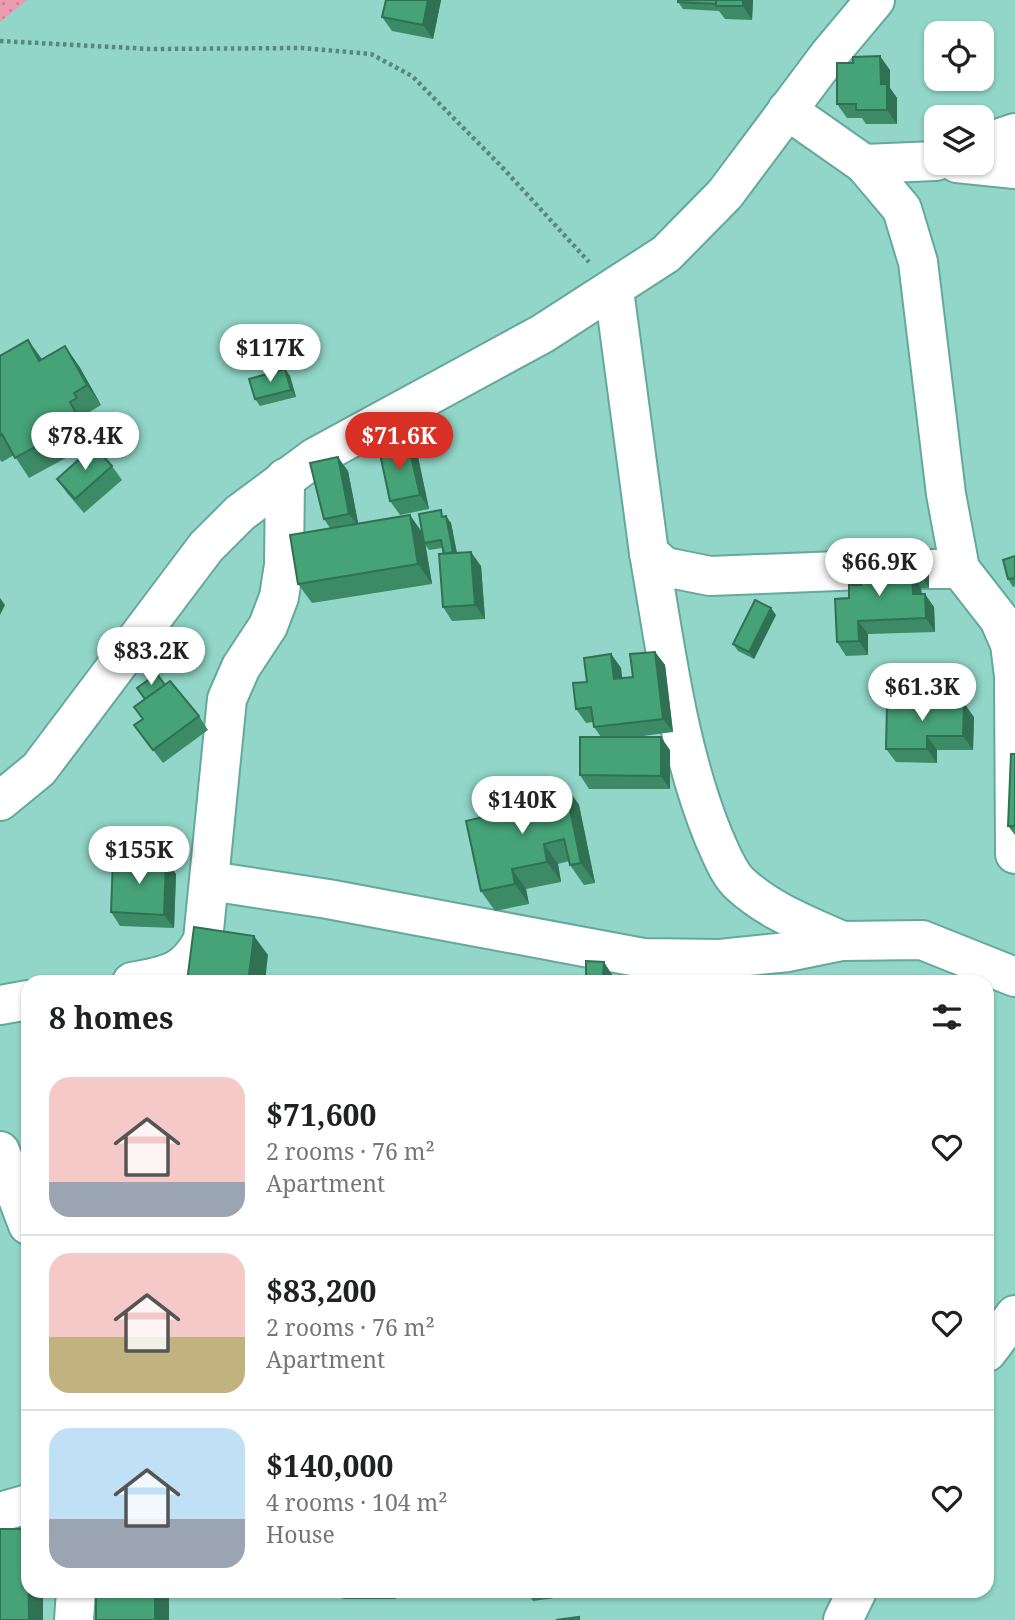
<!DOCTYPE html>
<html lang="en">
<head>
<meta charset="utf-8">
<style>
	:root { --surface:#fff; --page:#f2f2f2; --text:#202124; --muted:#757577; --line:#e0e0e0; --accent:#d93025 }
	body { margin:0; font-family:"Noto Serif",serif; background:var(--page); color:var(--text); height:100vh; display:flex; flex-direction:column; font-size:26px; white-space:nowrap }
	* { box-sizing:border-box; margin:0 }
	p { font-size:23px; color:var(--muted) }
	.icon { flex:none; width:38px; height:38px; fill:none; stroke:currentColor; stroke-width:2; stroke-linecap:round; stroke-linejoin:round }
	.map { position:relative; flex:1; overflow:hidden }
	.drawer { position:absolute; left:21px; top:975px; width:973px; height:623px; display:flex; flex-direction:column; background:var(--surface); border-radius:21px; box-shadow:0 2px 5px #0004 }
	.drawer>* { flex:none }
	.tools { position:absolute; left:924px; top:21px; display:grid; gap:14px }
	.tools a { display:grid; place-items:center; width:70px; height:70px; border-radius:14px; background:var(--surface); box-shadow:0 2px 5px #0004; font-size:35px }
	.price { position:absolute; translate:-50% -60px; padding:0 16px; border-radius:24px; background:#fff; color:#222; font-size:23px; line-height:46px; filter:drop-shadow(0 2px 4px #0008) }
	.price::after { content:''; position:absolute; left:50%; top:42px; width:21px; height:16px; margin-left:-10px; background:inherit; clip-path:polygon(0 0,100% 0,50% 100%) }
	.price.on { background:var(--accent); color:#fff }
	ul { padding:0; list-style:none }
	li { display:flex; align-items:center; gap:21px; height:175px; padding:0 28px }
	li+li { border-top:2px solid var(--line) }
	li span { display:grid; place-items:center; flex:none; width:196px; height:140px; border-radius:21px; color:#555 }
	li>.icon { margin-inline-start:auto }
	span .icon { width:84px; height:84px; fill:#fffc; stroke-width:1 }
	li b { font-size:30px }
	h2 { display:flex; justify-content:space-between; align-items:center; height:84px; padding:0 28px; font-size:30px }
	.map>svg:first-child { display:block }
	.grass { fill:url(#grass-dots) }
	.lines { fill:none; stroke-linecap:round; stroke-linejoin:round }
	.minor-casing { stroke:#65a89c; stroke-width:42 }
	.path { stroke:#56897f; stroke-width:4.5; stroke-dasharray:3.5 3.5; stroke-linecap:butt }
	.minor { stroke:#fff; stroke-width:38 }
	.wall { fill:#3c8b66 }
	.shaded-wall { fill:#317153 }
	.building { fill:#46a277; stroke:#317153; stroke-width:2 }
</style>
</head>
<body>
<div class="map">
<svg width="1015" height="1620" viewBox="0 0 1015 1620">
	<defs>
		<pattern id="grass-dots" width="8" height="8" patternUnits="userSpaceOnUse" patternTransform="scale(1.75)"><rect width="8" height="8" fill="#eb9cb3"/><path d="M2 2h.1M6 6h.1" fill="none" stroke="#c88699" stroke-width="1.8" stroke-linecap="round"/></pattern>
	</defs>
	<rect width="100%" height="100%" fill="#91d6c8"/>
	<polygon class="grass" points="0,0 27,0 0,22"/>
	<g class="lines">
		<defs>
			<g id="minor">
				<polyline points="787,110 864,164 902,209 918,262 946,494 960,569 999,619 1010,644 1014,676 1015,854"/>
				<polyline points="982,144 1015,133"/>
				<polyline points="957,163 1015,169"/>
				<polyline points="864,164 936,161"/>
				<polyline points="614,290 649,553 665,567 710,576 889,569 960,569"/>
				<path d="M649,553C666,649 677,748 714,838C721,853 728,873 740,884C769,911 807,925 842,941"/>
				<polyline points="0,801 39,769 206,547 240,513 314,458 542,334 666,254 725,194 829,55 875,0"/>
				<polyline points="210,881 328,899 643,958 720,959 788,952 842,941 922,940 1015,977"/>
				<path d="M132,982C167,975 185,974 203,940L227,699L241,667L268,626L279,597L284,565L285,478"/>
				<polyline points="0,1005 28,1000"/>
				<polyline points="0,1151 28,1225"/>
				<polyline points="987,1352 1015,1315"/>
				<polyline points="0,1512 28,1504"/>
				<polyline points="74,1620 76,1591"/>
				<polyline points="843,1620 857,1591"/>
			</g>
		</defs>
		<use href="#minor" class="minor-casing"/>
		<polyline class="path" points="0,41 150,49 302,48 371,54 412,76 501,166 589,262"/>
		<use href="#minor" class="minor"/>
	</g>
	<g class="wall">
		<polygon points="441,0 433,39 392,31 382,17"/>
		<polygon points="753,0 752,20 725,19 719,11 683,9 678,2"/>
		<polygon points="890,70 890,88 897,98 897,124 866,124 862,118 847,118 837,104"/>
		<polygon points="28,340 42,359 79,366 101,405 88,413 91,418 84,422 95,442 29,478 14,455 2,462 0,460 0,356"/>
		<polygon points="285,369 290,376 296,397 260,406 255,399"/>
		<polygon points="408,443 418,457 429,509 400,515 390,501"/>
		<polygon points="112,466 122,480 84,513 67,493 57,479"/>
		<polygon points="348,471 358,524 423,534 446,517 451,523 457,553 481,566 485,619 452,621 443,607 443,554 442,548 429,550 425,544 432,584 312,603 298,584 330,528 324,519"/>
		<polygon points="1015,556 1015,586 1013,587 1008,579"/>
		<polygon points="920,563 929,576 929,588 921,588 922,594 934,607 935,632 868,634 868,655 846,656 837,642 856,585 850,576"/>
		<polygon points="776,615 754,659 738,651 733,644"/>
		<polygon points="655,652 665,665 673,732 635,737 670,750 670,789 589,789 580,775 601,737 594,727 593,722 586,723 576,709 587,682 611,654 621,668 622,678 633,677"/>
		<polygon points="165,685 199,716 208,730 163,763 134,725 143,720 134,707"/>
		<polygon points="974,717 973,750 937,750 937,763 896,762 886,749"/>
		<polygon points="1015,754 1015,835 1008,826"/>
		<polygon points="565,785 579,805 595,883 584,885 570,865 569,861 558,864 561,882 526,889 529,904 495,911 481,891 519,809"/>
		<polygon points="176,874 174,928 120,926 111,912"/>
		<polygon points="337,1591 396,1591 396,1599 343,1599"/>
		<polygon points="526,1591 568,1591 569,1596 533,1601"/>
		<polygon points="652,1591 685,1591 656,1595"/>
	</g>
	<g class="shaded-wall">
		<polygon points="428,0 441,0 433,39 423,25"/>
		<polygon points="743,0 753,0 752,20 743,6"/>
		<polygon points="880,56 890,70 890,88 897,98 897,124 887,110 881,84"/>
		<polygon points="28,340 42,360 39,361"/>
		<polygon points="65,346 79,366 101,405 87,385"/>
		<polygon points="285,369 290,376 296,397 291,390"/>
		<polygon points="70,402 84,422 95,442 81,422"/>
		<polygon points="408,443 418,457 429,509 420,495"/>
		<polygon points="338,457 348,471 359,527 349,514"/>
		<polygon points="410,515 424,535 432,584 418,564"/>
		<polygon points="446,516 451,523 458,559 453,552"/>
		<polygon points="471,552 481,566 485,619 475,605"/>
		<polygon points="920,563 929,576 929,588 920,574"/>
		<polygon points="912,574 921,588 922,607 913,594"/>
		<polygon points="925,594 934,607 935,632 926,618"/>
		<polygon points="0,598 5,605 0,615"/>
		<polygon points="771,608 776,615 754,659 749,652"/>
		<polygon points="858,621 868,634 868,655 859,641"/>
		<polygon points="655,652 665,665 673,732 663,719"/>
		<polygon points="611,654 621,668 624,692 614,679"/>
		<polygon points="964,703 974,717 973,750 963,736"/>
		<polygon points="927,736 937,750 937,763 927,749"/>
		<polygon points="661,737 670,750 670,789 661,776"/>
		<polygon points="565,785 579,805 595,883 581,863"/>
		<polygon points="544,844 558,864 561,882 547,862"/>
		<polygon points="166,860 176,874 174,928 164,915"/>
		<polygon points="512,869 526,889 529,904 515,884"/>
		<polygon points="254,936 268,955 265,982 248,982"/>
		<polygon points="604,962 613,976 603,976"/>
		<rect x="29" y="1591" width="14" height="29"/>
		<rect x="155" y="1591" width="14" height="29"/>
		<polygon points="390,1591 396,1591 396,1599"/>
	</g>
	<g class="building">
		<polygon points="386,0 428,0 423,25 382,17"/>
		<polygon points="678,0 716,0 716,4 678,2"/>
		<rect x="716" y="0" width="27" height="6"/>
		<polygon points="880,56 881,84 887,84 887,110 856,110 856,104 837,104 837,63 853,63 853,57"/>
		<polygon points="28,340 39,361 65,346 87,385 74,393 77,398 70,402 81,422 15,458 2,434 0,436 0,356"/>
		<polygon points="285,369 291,390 255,399 249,379"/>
		<polygon points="408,443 420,495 390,501 379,449"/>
		<polygon points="94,446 112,466 75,499 57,479"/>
		<polygon points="338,457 349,514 324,519 310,463"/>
		<polygon points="441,510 442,517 446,516 453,552 444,554 441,540 424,543 419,514"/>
		<polygon points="410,515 418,564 298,584 290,535"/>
		<polygon points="471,552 475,605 443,607 439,554"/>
		<polygon points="1015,556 1015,578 1008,579 1003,560"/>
		<polygon points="920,563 920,574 912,574 913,594 925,594 926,618 858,621 859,641 837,642 835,599 849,598 849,585 861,585 861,576 850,576 850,565"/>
		<polygon points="755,600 771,608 749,652 733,644"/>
		<polygon points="655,652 663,719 594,727 591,707 576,709 573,683 587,682 584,658 611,654 614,679 633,677 630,654"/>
		<polygon points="157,674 165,685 145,699 137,688"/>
		<polygon points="170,681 199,716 153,750 134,725 143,719 134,707"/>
		<polygon points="887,702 964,703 963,736 927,736 927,749 886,749"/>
		<polygon points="580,737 661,737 661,776 580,775"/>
		<polygon points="1011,754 1015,754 1015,826 1008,826"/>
		<polygon points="565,785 581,863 570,865 564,839 544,844 547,862 512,869 515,884 481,891 466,821 519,809 516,795"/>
		<polygon points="113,858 166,860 164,915 111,912"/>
		<polygon points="194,927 254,936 248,982 187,982"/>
		<polygon points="586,961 604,962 603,976 619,976 619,982 532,982 532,977 586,979"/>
		<polygon points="0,1529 28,1529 29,1620 0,1620"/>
		<rect x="96" y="1591" width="59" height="29"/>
		<polygon points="579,1617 579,1620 556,1620"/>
	</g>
</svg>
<div class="tools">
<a><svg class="icon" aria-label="locate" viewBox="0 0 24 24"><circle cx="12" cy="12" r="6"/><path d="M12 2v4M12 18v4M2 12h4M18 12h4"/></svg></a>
<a><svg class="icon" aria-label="layers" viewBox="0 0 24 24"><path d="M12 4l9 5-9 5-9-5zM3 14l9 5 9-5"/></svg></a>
</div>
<b class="price" style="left:270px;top:384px">$117K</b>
<b class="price" style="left:85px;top:472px">$78.4K</b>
<b class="price on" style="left:399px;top:472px">$71.6K</b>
<b class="price" style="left:879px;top:598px">$66.9K</b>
<b class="price" style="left:151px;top:687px">$83.2K</b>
<b class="price" style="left:922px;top:723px">$61.3K</b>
<b class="price" style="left:522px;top:836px">$140K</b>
<b class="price" style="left:139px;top:886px">$155K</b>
<section class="drawer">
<h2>8 homes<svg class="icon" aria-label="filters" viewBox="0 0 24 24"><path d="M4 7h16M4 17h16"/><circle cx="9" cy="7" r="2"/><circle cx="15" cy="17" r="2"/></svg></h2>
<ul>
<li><span style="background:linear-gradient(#f6c9c9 75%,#9aa5b1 0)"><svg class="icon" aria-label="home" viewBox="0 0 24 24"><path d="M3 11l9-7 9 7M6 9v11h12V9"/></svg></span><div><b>$71,600</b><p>2 rooms · 76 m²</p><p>Apartment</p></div><svg class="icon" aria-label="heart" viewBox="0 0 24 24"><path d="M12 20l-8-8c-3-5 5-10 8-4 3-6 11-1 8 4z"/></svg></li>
<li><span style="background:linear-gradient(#f6c9c9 60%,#c2b280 0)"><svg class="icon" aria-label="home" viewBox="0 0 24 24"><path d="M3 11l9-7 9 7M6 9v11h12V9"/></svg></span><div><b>$83,200</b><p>2 rooms · 76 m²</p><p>Apartment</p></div><svg class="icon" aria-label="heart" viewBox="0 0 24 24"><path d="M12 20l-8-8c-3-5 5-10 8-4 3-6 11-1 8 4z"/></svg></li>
<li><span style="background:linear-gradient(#bfe0f5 65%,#9aa5b1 0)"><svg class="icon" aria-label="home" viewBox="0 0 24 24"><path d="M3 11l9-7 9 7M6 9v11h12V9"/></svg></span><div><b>$140,000</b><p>4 rooms · 104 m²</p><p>House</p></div><svg class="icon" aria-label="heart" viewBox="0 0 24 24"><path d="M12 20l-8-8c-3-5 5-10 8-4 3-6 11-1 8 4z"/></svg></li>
</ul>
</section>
</div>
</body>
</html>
